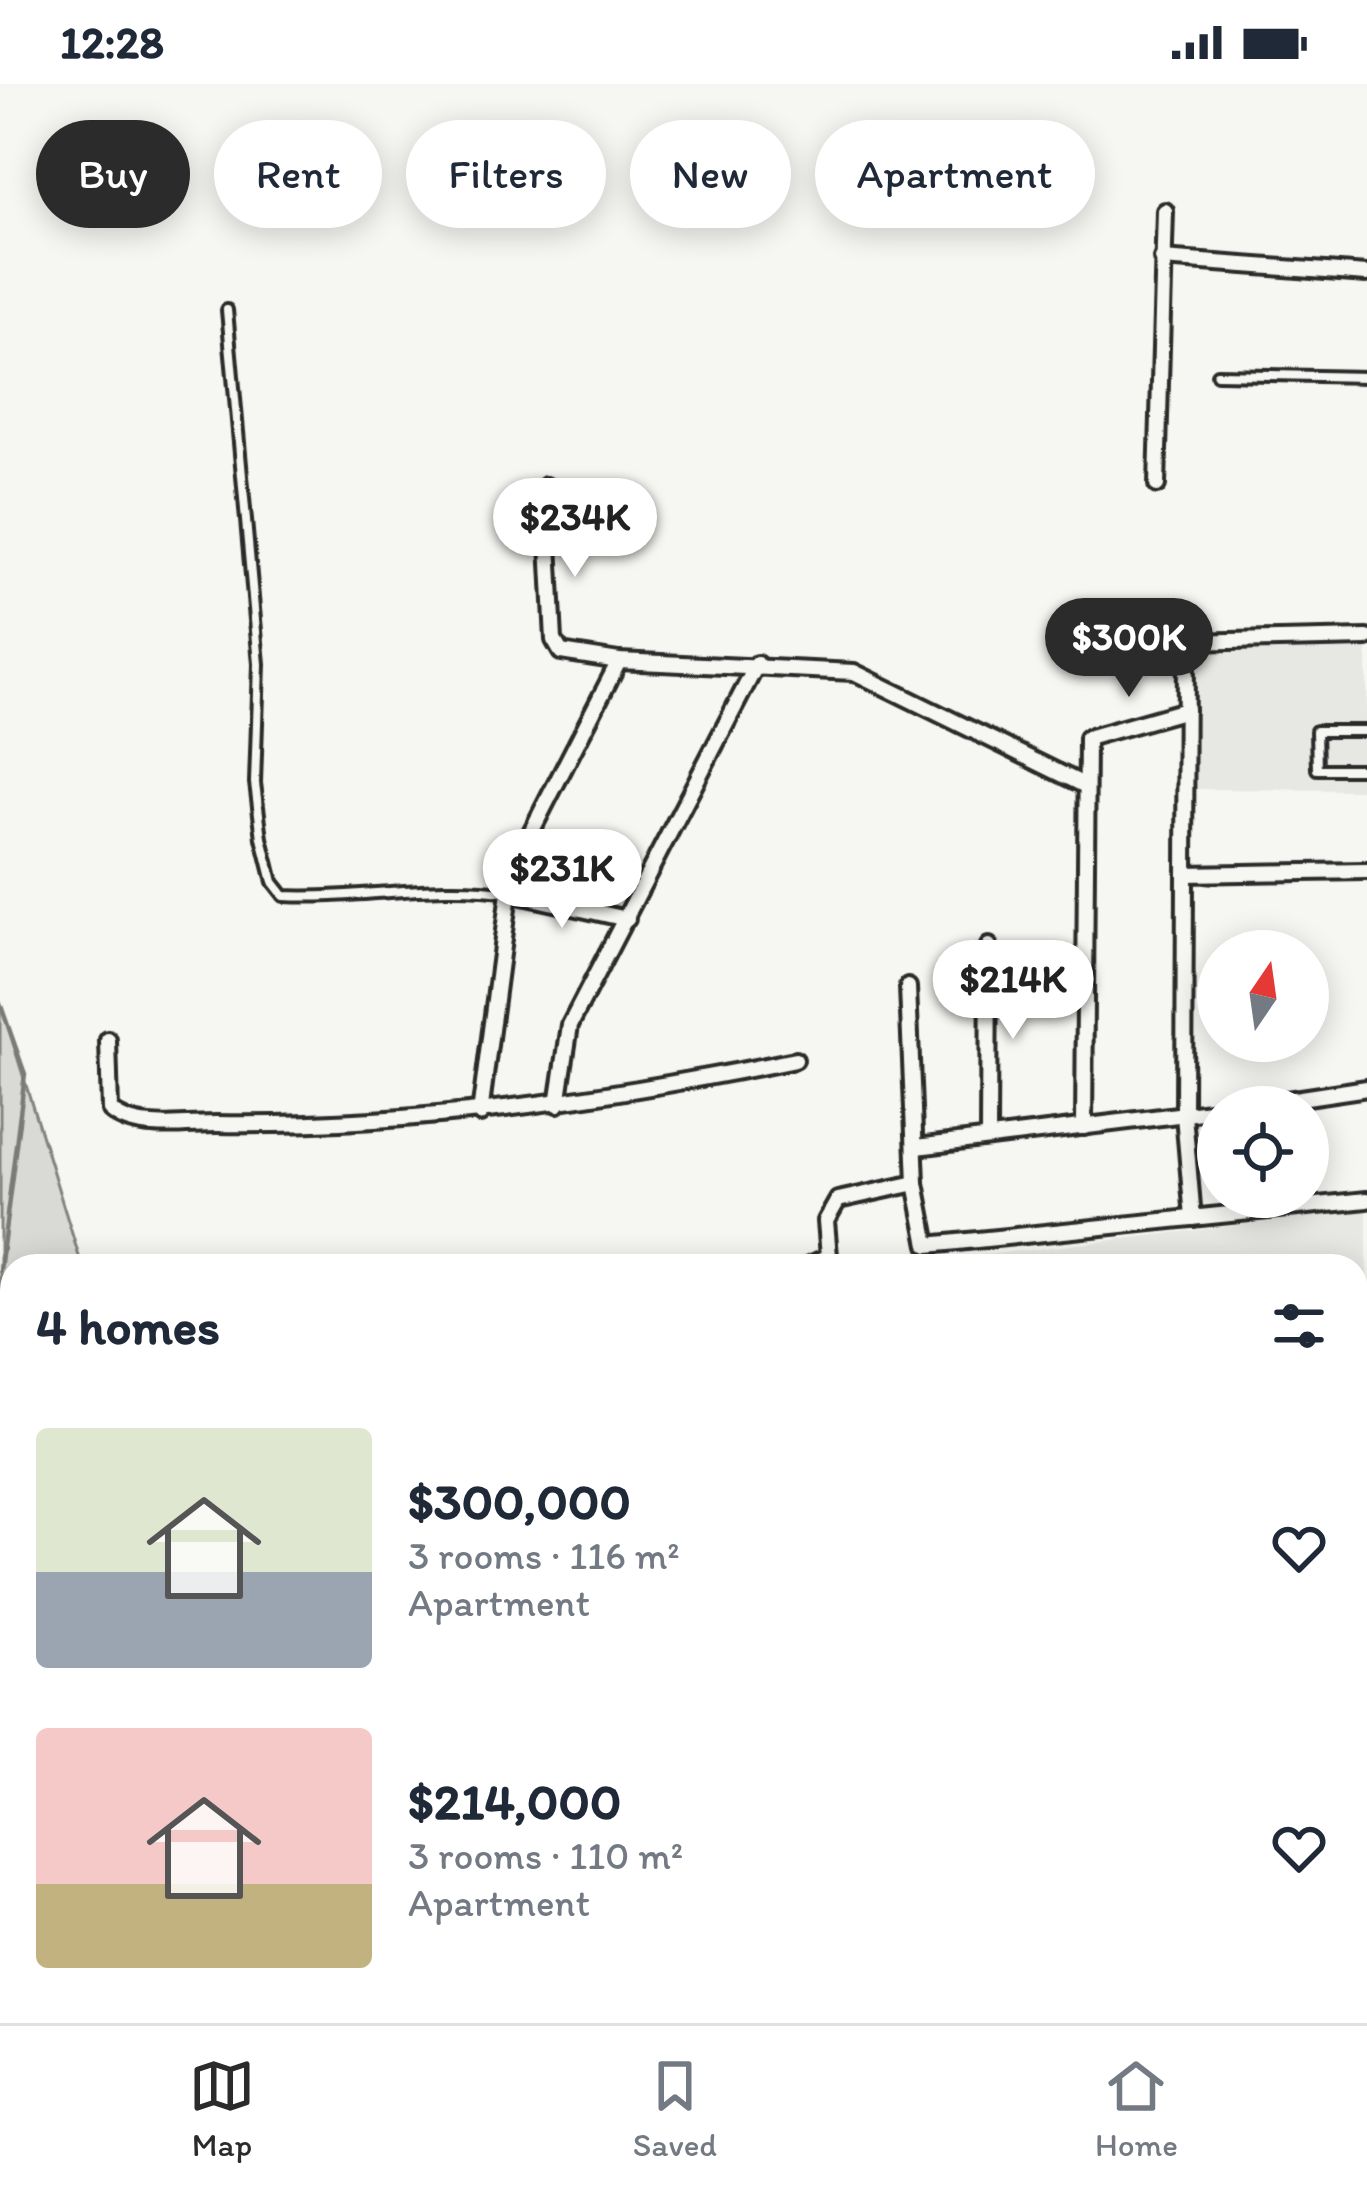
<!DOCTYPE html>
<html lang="en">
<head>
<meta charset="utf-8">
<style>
	:root { --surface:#fff; --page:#f2f2f3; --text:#1f2937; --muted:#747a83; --line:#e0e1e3; --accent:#2b2b2b }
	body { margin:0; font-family:Itim,sans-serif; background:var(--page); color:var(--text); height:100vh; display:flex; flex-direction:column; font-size:45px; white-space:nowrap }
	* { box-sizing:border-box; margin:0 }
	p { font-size:39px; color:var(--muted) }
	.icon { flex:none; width:66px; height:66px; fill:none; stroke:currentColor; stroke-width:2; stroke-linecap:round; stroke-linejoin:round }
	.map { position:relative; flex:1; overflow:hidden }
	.sheet { position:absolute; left:0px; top:1170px; width:1368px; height:771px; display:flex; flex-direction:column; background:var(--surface); border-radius:36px 36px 0 0; box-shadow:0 6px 30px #0003 }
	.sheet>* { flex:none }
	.top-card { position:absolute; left:36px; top:36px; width:1296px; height:108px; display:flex; gap:24px }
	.needle { width:78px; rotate:13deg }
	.controls { position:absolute; left:1197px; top:846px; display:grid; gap:24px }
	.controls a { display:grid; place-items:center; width:132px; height:132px; border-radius:50%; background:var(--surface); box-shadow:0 6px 30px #0003; font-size:60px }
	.price { position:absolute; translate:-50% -102px; padding:0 27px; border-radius:42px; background:#fff; color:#222; font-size:39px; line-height:78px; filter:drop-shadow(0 3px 6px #0008) }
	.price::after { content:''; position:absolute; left:50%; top:72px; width:36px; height:27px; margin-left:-18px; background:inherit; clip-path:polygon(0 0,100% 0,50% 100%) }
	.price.on { background:var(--accent); color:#fff }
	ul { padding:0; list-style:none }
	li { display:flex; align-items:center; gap:36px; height:300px; padding:0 36px }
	li span { display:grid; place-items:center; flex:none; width:336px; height:240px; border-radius:12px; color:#555 }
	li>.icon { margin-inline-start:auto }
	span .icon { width:144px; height:144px; fill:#fffc; stroke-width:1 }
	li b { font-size:51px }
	h2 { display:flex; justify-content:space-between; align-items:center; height:144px; padding:0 36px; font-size:51px }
	.pill { padding:0 42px; border-radius:54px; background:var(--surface); box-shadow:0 6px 30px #0003; font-size:42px; line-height:108px }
	.pill.on { background:var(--accent); color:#fff }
	.status { display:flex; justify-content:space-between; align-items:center; height:84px; padding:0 60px; background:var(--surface); direction:ltr }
	.status svg { height:33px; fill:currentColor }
	.tab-bar { display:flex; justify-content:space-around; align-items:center; height:168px; border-top:3px solid var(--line); background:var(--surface); font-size:33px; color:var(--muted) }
	.tab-bar a { display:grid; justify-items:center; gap:6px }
	.tab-bar .on { color:var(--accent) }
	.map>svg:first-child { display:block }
	.built { fill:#e7e7e3 }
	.green { fill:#d9d9d5; stroke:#828280; stroke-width:3 }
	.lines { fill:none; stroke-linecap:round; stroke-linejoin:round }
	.stream { stroke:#7a7a78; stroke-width:4.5 }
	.service-casing { stroke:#2b2b2b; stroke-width:16 }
	.minor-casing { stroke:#2b2b2b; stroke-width:22 }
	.primary-casing { stroke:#2b2b2b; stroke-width:30 }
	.service { stroke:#f6f6f2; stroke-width:8 }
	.minor { stroke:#f6f6f2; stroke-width:14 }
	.primary { stroke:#f6f6f2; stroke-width:21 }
</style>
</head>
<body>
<div class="status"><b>12:28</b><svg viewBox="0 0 49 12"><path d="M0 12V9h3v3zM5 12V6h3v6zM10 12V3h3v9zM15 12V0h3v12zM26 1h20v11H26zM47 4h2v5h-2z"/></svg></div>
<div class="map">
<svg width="1367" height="1939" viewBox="0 0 1367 1939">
	<rect width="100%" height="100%" fill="#f6f6f2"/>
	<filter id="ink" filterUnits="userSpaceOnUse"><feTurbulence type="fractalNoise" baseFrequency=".00833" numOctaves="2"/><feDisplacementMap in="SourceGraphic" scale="24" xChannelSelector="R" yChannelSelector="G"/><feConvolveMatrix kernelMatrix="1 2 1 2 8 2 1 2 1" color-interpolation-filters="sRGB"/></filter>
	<g filter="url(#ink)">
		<g class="built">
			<polygon points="1195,561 1367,562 1367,706 1195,705"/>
			<polygon points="1367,1126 1367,1399 1356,1398 1356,1182 909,1180"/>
		</g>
		<polygon class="green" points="0,917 82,1182 12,1182 12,1472 0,1449"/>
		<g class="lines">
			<g class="stream">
				<polyline points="0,919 25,990 0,1186"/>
				<polyline points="0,1278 12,1337"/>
			</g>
			<defs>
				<g id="service">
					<path d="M227,226L259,580L255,699L262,754L273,798L284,812C359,816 434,797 509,809"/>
					<polyline points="1217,290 1367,293"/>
					<polyline points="1367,647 1316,647 1317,685 1367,685"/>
				</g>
				<g id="minor">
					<polyline points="1162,175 1367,190"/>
					<polyline points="1157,401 1165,127"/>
					<polyline points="546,402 554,556 561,568 619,577 854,588 1086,702"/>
					<polyline points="1185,790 1367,787"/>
					<polyline points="509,809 627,835"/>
					<polyline points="908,903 916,1099 928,1161 1367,1116"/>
					<path d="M108,956L110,1026C134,1049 185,1040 216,1040C412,1043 603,1015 795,976"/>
					<polyline points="558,1020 570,941 757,580"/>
					<polyline points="1240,1023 1367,1004"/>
					<polyline points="480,1030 509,809 527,756 619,577"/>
					<polyline points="1084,1043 1087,654 1186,626"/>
					<polyline points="988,1054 989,862"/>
					<polyline points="917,1063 1218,1026"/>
					<polyline points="1193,1134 1184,1031 1186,558 1367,554"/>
					<polyline points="808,1182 829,1172 826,1137 838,1116 916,1099"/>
				</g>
				<g id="primary">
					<polyline points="0,1870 12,1874"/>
					<polyline points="126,1929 142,1939"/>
				</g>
			</defs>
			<use href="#service" class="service-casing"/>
			<use href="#minor" class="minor-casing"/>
			<use href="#primary" class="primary-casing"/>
			<use href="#service" class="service"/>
			<use href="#minor" class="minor"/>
			<use href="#primary" class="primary"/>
		</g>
	</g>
</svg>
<div class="controls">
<a><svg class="needle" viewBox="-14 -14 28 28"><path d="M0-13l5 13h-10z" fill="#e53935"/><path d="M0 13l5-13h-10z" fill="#747a83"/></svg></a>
<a><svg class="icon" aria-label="locate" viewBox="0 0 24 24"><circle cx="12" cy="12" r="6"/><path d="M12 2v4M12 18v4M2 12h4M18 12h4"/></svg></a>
</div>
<b class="price" style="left:575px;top:496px">$234K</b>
<b class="price on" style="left:1129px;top:616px">$300K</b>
<b class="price" style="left:562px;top:847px">$231K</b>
<b class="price" style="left:1013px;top:958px">$214K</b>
<div class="top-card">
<a class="pill on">Buy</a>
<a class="pill">Rent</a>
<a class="pill">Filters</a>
<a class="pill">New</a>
<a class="pill">Apartment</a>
</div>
<section class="sheet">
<h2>4 homes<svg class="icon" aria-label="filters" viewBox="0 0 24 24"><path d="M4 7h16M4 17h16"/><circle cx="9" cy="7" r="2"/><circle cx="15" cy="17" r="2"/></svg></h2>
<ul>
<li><span style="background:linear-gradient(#dfe7d0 60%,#9aa5b1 0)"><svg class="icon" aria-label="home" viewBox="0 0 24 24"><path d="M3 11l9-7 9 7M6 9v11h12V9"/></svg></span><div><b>$300,000</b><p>3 rooms · 116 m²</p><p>Apartment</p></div><svg class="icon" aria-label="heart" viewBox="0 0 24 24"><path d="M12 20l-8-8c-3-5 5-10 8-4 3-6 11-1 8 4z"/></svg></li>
<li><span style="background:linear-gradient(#f6c9c9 65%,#c2b280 0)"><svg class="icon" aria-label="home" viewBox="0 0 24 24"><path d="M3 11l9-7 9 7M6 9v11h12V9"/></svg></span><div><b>$214,000</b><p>3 rooms · 110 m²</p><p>Apartment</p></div><svg class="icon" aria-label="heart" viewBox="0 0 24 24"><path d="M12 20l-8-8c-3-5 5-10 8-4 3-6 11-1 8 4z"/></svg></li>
</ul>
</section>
</div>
<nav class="tab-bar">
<a class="on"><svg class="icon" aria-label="map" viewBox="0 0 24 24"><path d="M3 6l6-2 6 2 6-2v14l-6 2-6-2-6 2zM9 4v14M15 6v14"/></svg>Map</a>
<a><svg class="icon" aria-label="saved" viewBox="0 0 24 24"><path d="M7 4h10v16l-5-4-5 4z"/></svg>Saved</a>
<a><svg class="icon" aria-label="home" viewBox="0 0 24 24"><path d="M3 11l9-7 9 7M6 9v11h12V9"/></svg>Home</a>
</nav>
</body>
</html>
